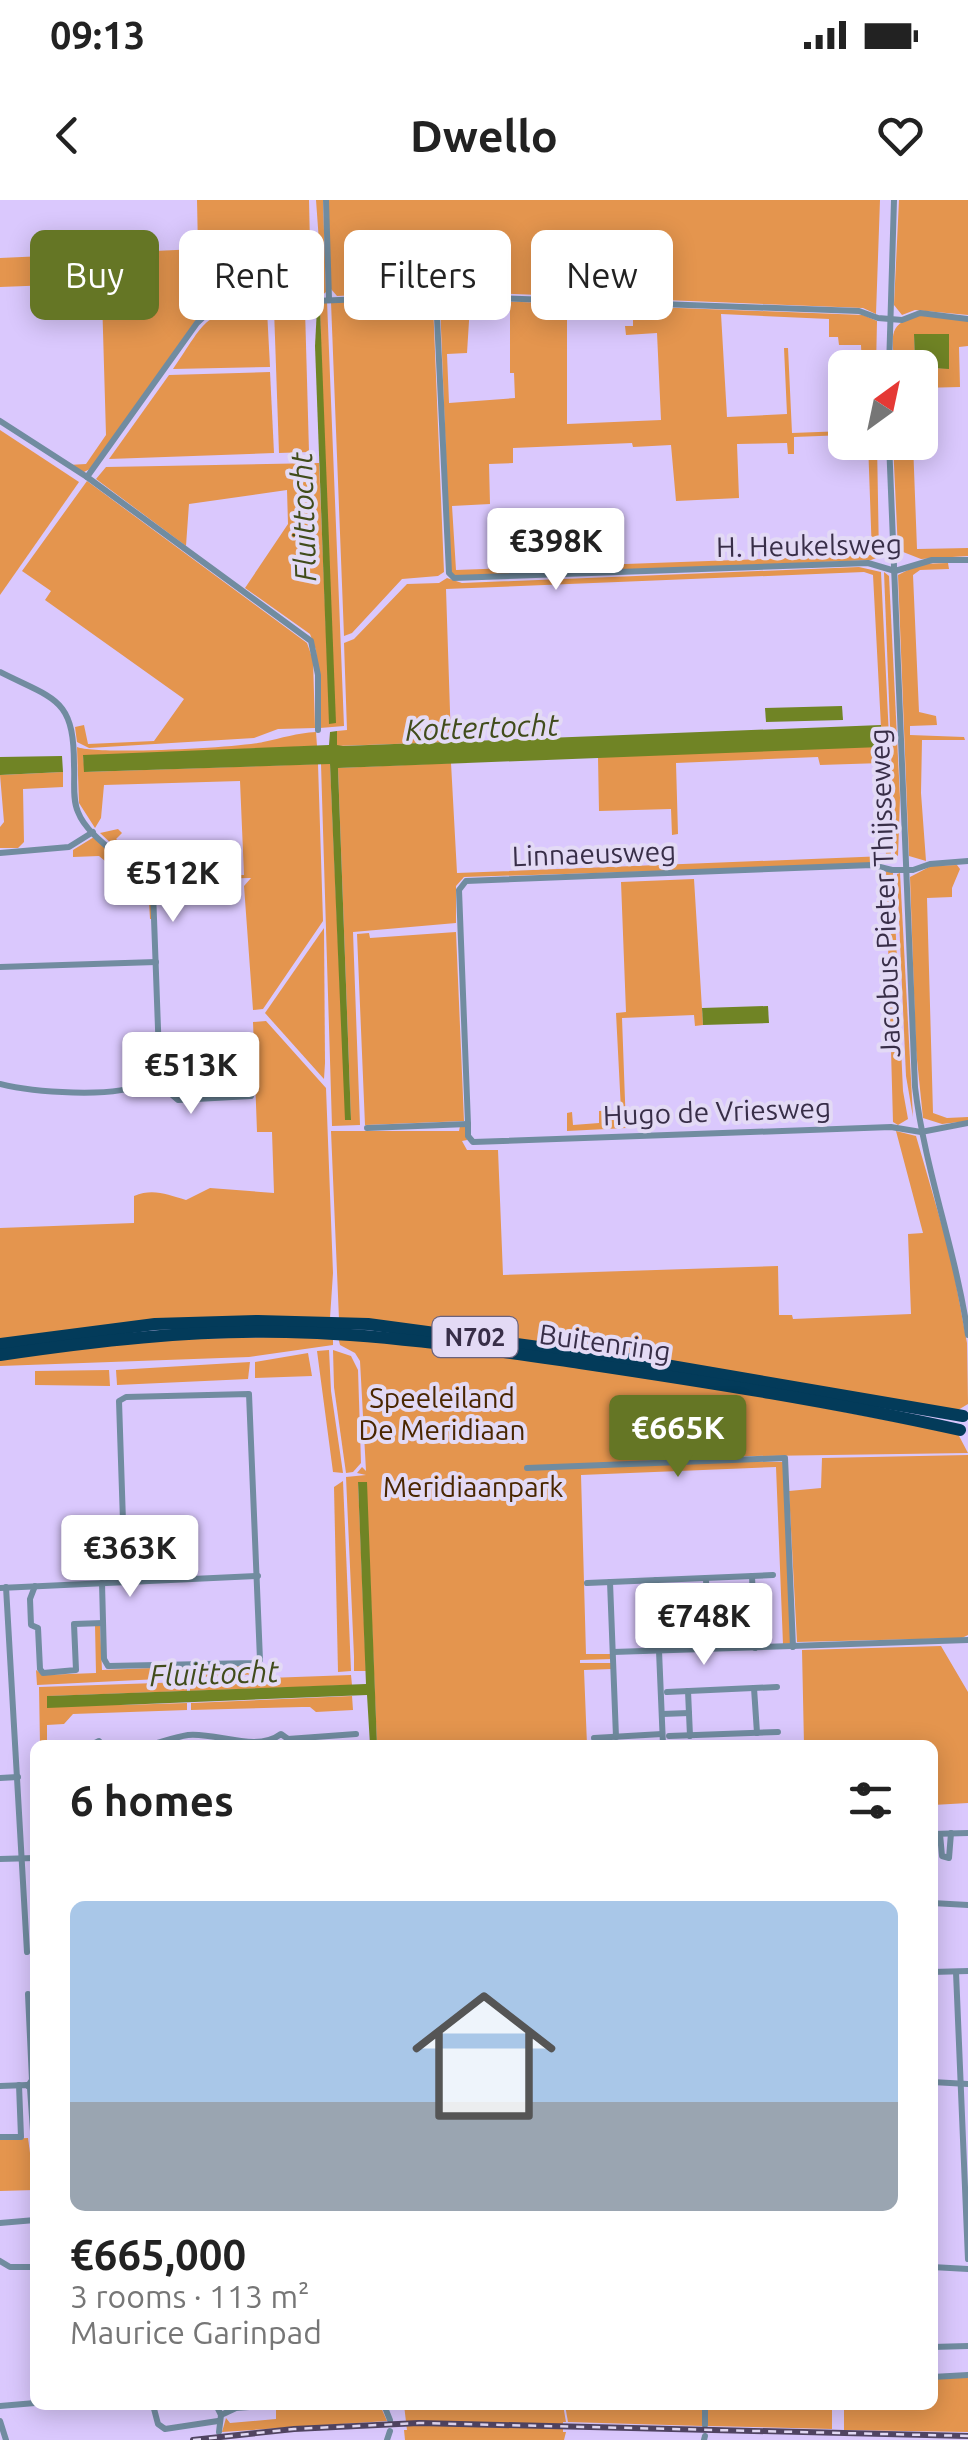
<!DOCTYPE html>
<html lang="en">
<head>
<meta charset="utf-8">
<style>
	:root { --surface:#fff; --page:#f6f6f6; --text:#222; --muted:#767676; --accent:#657625 }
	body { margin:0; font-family:Ubuntu,sans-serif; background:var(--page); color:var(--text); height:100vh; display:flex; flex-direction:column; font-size:38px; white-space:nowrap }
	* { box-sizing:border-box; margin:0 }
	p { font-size:32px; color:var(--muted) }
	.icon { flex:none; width:55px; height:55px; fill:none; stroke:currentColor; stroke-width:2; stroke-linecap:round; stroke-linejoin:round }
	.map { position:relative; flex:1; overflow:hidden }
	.sheet { position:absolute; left:30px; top:1540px; width:908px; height:670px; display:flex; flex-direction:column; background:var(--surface); border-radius:15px; box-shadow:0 5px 25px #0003 }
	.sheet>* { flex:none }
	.banner { position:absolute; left:30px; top:30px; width:910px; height:90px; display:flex; gap:20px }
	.needle { width:65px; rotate:33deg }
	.tools { position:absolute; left:828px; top:150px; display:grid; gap:20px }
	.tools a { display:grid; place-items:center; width:110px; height:110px; border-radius:15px; background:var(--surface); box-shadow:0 5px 25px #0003; font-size:50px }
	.price { position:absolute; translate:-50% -85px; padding:0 22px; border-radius:10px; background:#fff; color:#222; font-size:32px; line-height:65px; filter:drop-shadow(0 2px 5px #0008) }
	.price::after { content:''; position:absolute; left:50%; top:60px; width:30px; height:22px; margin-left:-15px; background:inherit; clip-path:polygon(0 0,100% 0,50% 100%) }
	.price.active { background:var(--accent); color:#fff }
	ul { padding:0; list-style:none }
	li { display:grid; align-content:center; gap:20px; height:530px; padding:0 40px }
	li span { display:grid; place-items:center; height:310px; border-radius:15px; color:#555 }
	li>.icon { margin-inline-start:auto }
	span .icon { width:180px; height:180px; fill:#fffc; stroke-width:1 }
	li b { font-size:42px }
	h2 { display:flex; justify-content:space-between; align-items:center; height:120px; padding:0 40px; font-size:42px }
	.tag { padding:0 35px; border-radius:15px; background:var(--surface); box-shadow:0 5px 25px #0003; font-size:35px; line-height:90px }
	.tag.active { background:var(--accent); color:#fff }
	.status { display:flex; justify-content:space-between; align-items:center; height:70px; padding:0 50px; background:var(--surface); direction:ltr }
	.status svg { height:28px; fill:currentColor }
	header { display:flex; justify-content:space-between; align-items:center; height:130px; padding:0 40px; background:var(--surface); font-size:45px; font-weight:600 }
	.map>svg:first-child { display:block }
	.green { fill:#e4954e; fill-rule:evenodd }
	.water { fill:#708425 }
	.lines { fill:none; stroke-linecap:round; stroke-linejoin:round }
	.minor { stroke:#718ca0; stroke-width:6 }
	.highway { stroke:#033b5a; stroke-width:12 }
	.rail-casing { stroke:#514563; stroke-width:6 }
	.rail { stroke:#e3daf5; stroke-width:2.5; stroke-dasharray:8; stroke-linecap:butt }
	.labels { text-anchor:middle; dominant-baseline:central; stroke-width:8; stroke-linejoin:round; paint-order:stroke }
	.shield { fill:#e3daf5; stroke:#6b627c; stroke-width:2.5 }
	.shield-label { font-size:25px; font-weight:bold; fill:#382e48 }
	.street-label { font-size:28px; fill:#382e48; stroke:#e3daf5 }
	.park-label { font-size:28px; fill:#4a2600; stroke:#e3daf5 }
	.water-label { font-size:30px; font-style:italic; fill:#414c1b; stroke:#e3daf5 }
</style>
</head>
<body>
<div class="status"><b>09:13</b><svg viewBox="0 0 49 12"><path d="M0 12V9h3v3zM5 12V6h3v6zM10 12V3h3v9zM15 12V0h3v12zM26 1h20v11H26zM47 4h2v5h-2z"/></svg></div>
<header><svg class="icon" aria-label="back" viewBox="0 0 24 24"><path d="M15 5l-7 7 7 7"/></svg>Dwello<svg class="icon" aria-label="heart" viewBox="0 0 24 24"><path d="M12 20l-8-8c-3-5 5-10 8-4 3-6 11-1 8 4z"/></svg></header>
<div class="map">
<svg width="968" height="2240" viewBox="0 0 968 2240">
	<rect width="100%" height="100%" fill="#dac8fd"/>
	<g class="green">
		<polygon points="197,0 309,0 311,90 320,90 322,83 316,0 323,0 326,92 320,97 221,101 204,109 90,269 82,273 68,265 86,264 106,235 102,97 53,99 52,85 0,87 0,58 198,49"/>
		<polygon points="327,0 880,0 876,114 863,108 437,91 337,96 331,89"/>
		<polygon points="899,0 968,0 968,115 915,110 902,115 894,105"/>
		<polygon points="423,97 433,103 444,372 438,376 402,379 352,433 344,436 331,102"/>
		<path d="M446,99L863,115L877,121L876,167L862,168L861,145H839L838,137H829V119L721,114L727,217L787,214L784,148H788L792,233L845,231V235L794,237V254H788L787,243L737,244L739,298L676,301L671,245L633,247L632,243L513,248V263L489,264L490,304L452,306L456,370L872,355L868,242L877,243L879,357L871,360L456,377L451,373L450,358L440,103ZM470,105L510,106V173H514L515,198L449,203L447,154L467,153ZM567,108L633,111V126H625L626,135L657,133L661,220L567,224Z"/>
		<polygon points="316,101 327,101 344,526 320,528 316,450 310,434 245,388 288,324 287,290 189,304 186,346 96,279 106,267 319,263 330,524 320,108 317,108"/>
		<polygon points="274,109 305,109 309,252 279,253"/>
		<path d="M267,110L270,167L173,169C209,117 201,112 267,110Z"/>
		<path d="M916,115L968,121V146L959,147L960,187L920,188V169L949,168L914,134L915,167L894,168C894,137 885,127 916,115Z"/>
		<polygon points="270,172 274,253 109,259 169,175"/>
		<polygon points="0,230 79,282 0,395"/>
		<polygon points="893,243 913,243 917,349 968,348 968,356 921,359 898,350"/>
		<polygon points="87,281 307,443 313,460 315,528 278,529 254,538 89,548 77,542 75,527 84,525 88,544 154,541 184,499 45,400 51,391 22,371"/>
		<polygon points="948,363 949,369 920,370 913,375 919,512 936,516 937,525 910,526 910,535 964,537 965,540 922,540 921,593 926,661 909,656 898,375 920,364"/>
		<polygon points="859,367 881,372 890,558 891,659 883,664 464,677 456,686 456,723 353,732 360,925 332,926 321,564 330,564 346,920 351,920 338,568 451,563 457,673 886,656 882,563 820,565 818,557 676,563 678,634 672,635 671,609 599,611 598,557 882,546 873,375 864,372 446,389 451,542 337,546 337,531 347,530 344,443 354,439 407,384 439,383 447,378 462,383"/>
		<polygon points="884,372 889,376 900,598 898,656 895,654"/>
		<path d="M316,532L317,546L83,556L85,572L318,564L323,721L263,809L253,810L244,686L251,678L150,680L100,633L118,629L122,633L116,639L145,663L155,651L156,677L244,675L240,581L104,585L101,618L95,628L79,603L77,547C98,555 237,548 263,542C282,538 297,533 316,532Z"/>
		<polygon points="63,572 63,587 23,589 24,642 18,648 0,648 0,627 4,622 0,575"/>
		<polygon points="94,637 150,689 154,719 150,719 149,701 124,701 123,676 99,656 73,657 73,650"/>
		<polygon points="957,665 960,669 952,688 952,697 927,698 933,913 947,918 968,917 968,921 942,924 923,918 916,850 910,677 931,666"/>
		<polygon points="886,671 893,673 903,891 908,919 898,925 893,922"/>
		<polygon points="900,673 913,917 906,876 897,674"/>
		<polygon points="694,679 703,825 695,826 694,815 622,818 626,928 567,931 567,913 572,912 573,925 599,923 599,911 621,910 616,813 626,812 621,682"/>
		<polygon points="324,728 325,863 324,879 265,813"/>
		<polygon points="456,732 464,921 365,925 357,734 369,733 370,738"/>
		<path d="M266,821L326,888L333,1073L330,1118L0,1140V1028L134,1023V996C154,988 167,995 186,1000L210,988L274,993L272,932H257L253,822Z"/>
		<polygon points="460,926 466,927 467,940 462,941 467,950 498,950 503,1075 778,1066 779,1115 792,1115 793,1119 911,1114 908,1034 923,1033 896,931 916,936 951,1057 967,1143 968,1204 958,1210 339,1119 331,931 459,931"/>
		<polygon points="333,1136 333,1145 249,1157 0,1166 0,1157 131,1140"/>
		<polygon points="338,1137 385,1140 721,1188 958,1234 968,1253 754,1256 643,1261 783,1262 791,1443 783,1444 776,1267 581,1275 586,1454 612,1454 612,1459 580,1460 580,1463 612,1463 612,1469 584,1470 587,1545 377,1545 366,1282 358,1282 366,1471 354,1471 354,1456 346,1277 366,1275 357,1273 362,1267 366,1271 360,1161 355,1153 340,1145"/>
		<polygon points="329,1150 331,1191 343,1273 333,1272 317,1151"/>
		<polygon points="333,1150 351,1156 358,1170 361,1263 353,1272 346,1273 334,1187"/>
		<polygon points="308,1153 312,1176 255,1178 255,1162"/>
		<polygon points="250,1162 248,1179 117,1185 116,1170"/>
		<polygon points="109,1170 110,1186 35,1185 35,1171"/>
		<polygon points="968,1255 968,1435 962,1438 797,1442 789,1291 821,1288 822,1258"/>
		<polygon points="343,1281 351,1471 338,1472 334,1287"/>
		<polygon points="95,1425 100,1425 102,1470 259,1464 260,1474 37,1485 36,1470 43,1475 96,1473"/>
		<polygon points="941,1446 968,1492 968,1603 933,1605 932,1545 804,1545 802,1450"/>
		<polygon points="351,1475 352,1485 190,1491 190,1481"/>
		<polygon points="186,1482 187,1491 48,1496 122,1505 187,1503 187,1510 73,1514 64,1524 47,1525 47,1544 40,1545 39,1487"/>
		<polygon points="352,1496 353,1510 316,1512 310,1507 302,1507 191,1510 191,1503"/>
		<polygon points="28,1938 35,1990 0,1991 0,1939"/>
		<polygon points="968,2177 968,2232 844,2230 844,2205 932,2205 933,2179"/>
		<polygon points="304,2205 380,2205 387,2221 222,2232 226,2218 230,2223 276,2219 276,2207"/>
		<polygon points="404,2205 563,2205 566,2222 563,2222 563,2232 566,2232 564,2240 405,2240 404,2230 407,2230"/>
		<polygon points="565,2205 703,2205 703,2226 568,2222"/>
		<polygon points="708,2205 832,2205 832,2229 708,2226"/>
	</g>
	<g class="water">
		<polygon points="317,108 320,108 336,523 329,524 315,146"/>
		<polygon points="914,134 949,134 949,169 915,167"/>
		<polygon points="842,506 843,520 766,522 765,508"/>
		<polygon points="881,525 881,547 338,568 351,920 345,920 330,564 84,572 83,555 329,545 330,532 337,531 337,545 343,546"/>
		<polygon points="62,556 63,572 0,575 0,557"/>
		<polygon points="768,806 769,823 703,825 702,808"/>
		<polygon points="358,1282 367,1282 377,1545 370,1545 367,1495 47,1508 47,1496 366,1484"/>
	</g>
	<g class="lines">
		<g class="minor">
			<polyline points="326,0 329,99"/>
			<polyline points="436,96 449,373 454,378 868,363 895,371 932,360 968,360"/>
			<polyline points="889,168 894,0"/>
			<polyline points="0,221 87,277 311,441 318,475 318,530"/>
			<path d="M889,242L915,887C925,971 956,1051 968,1135"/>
			<polyline points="87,277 197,123 216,105 436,96 859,111 878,118 902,120 920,113 968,119"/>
			<path d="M0,472C55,500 74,497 74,565C75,580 72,599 78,612C89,641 135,662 153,691L159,856C158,867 154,877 144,883C116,899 31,892 0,884"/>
			<polyline points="0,653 69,647 93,632"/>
			<polyline points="968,661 930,664 913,670 892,670 872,665 466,681 459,690 468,924 468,936 473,942 891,927 921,932 968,923"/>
			<polyline points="0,767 156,762"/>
			<polyline points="151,877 178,900 251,896"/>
			<polyline points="367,928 468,924"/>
			<polyline points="527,1268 785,1258 793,1447"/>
			<polyline points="752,1376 755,1448"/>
			<polyline points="706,1378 708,1450"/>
			<polyline points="656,1380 663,1545"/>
			<polyline points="610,1382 616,1537"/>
			<polyline points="102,1383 104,1459 108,1466 254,1463 260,1460 249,1194 126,1197 119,1201 125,1382"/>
			<polyline points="587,1383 773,1375"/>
			<polyline points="35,1386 30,1399 31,1425 38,1428 40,1469 43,1473 76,1470 74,1424 103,1423"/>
			<polyline points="6,1387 27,1752"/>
			<polyline points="0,1388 258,1376"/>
			<polyline points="613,1452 968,1440"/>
			<polyline points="754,1488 757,1533"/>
			<polyline points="688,1491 690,1536"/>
			<polyline points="667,1492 777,1487"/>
			<polyline points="662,1514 689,1513"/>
			<polyline points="669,1536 778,1532"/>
			<polyline points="594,1538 662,1534"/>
			<polyline points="91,1545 99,1541 103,1545"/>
			<path d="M150,1545C162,1542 175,1537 188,1535C217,1532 256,1553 281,1534L288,1539L356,1534"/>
			<polyline points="0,1578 18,1577"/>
			<polyline points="932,1634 968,1633"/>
			<polyline points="940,1634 942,1656 949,1658 951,1633"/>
			<polyline points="0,1659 35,1658"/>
			<polyline points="932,1703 968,1705"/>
			<polyline points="932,1772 968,1771"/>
			<polyline points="956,1772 968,2059"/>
			<polyline points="932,1882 968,1884"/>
			<polyline points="0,1886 27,1885 30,1888 35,1960"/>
			<polyline points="28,1886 32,1880 28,1794"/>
			<polyline points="0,1937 21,1937 19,1885"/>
			<polyline points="0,2023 35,2020"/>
			<polyline points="0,2061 10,2067 35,2067"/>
			<polyline points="932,2067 968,2069"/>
			<polyline points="932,2147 968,2146"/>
			<polyline points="932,2177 968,2175"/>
			<polyline points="153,2205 158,2224 165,2229 218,2221"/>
			<polyline points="216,2205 221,2215 219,2232"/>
			<polyline points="384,2205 390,2220"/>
			<polyline points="0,2206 35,2203"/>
			<polyline points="221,2215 236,2208 279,2205"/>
			<polyline points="0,2221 6,2240"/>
			<polyline points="705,2225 705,2205"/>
			<polyline points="387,2240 390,2231"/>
			<polyline points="704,2240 705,2236"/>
		</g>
		<g class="highway">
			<polyline points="0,1144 155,1124 258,1121 368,1124 642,1161 963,1216"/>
			<path d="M0,1155C95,1141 190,1130 286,1132C385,1134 482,1149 580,1163C707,1182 834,1202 960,1230"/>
		</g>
		<defs>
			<polyline id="rail" points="193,2240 294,2229 419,2223 968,2236"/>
		</defs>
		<use href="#rail" class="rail-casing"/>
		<use href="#rail" class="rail"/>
	</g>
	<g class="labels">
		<rect class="shield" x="432.5" y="1117" width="85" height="40" rx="8"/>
		<g class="shield-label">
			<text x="475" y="1137">N702</text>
		</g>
		<g class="street-label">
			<text transform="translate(809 345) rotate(-1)">H. Heukelsweg</text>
			<text transform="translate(594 653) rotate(-2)">Linnaeusweg</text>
			<text transform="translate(884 693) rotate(-92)">Jacobus Pieter Thijsseweg</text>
			<text transform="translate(717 911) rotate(-2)">Hugo de Vriesweg</text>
			<text transform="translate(605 1142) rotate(8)">Buitenring</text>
		</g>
		<g class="park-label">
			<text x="442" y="1197">Speeleiland<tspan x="442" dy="32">De Meridiaan</tspan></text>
			<text x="473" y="1286">Meridiaanpark</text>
		</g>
		<g class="water-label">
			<text transform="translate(303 317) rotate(-92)">Fluittocht</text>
			<text transform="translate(482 527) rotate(-2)">Kottertocht</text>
			<text transform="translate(214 1473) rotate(-2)">Fluittocht</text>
		</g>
	</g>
</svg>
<div class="tools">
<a><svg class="needle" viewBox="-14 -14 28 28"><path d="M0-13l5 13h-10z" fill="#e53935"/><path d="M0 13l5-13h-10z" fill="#767676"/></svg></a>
</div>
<b class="price" style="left:556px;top:393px">€398K</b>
<b class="price" style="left:173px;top:725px">€512K</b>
<b class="price" style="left:191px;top:917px">€513K</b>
<b class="price active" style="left:678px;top:1280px">€665K</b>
<b class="price" style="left:130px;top:1400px">€363K</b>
<b class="price" style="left:704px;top:1468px">€748K</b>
<div class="banner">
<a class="tag active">Buy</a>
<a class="tag">Rent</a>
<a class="tag">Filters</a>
<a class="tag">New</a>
</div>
<section class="sheet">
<h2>6 homes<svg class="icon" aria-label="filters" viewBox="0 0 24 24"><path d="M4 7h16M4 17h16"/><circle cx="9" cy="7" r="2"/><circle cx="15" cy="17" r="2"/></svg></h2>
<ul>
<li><span style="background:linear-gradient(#a9c7e8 65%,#9aa5b1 0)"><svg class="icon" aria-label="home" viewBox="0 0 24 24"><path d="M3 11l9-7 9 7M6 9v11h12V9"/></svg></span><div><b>€665,000</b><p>3 rooms · 113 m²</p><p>Maurice Garinpad</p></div></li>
</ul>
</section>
</div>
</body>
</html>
